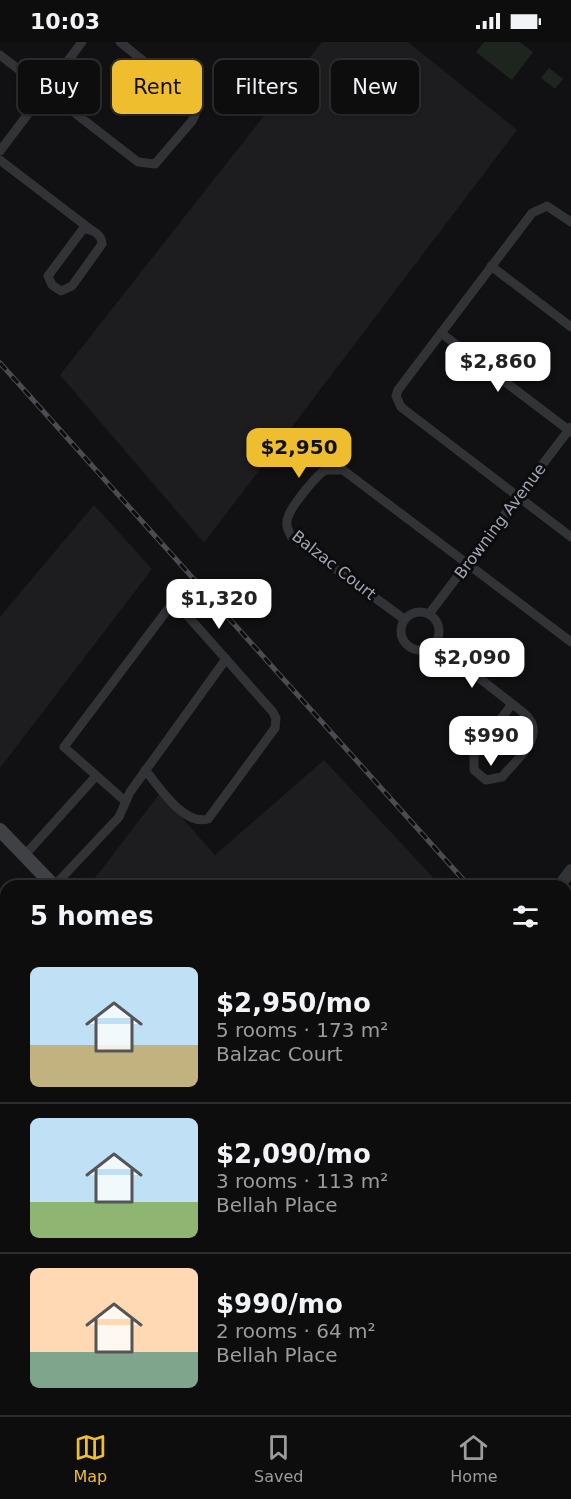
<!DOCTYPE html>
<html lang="en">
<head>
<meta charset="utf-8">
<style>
	:root { --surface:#0d0d0e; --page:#161617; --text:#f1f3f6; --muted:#9a9c9e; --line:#2d2d2e; --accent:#eebe2e }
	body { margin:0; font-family:"DejaVu Sans",sans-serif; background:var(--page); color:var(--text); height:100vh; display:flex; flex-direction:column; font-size:22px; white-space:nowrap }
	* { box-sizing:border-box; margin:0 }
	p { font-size:20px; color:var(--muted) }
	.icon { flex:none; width:33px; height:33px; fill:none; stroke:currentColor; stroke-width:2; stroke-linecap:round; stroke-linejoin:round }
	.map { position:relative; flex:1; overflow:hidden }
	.side { position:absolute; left:0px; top:838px; width:572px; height:536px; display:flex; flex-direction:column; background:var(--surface); border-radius:18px 18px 0 0; box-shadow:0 2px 4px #0004,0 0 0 2px var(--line) }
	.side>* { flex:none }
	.guide { position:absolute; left:18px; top:18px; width:536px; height:54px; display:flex; gap:12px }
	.price { position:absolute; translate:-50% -51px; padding:0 14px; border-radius:12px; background:#fff; color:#222; font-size:20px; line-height:39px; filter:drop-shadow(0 2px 3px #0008) }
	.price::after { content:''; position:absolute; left:50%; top:36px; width:18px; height:14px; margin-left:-9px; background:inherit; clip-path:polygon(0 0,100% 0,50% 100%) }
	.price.current { background:var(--accent); color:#111 }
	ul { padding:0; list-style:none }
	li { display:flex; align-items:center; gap:18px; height:150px; padding:0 30px }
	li+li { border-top:2px solid var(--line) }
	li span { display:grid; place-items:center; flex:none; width:168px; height:120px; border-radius:9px; color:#555 }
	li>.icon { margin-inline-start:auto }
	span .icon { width:72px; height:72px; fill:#fffc; stroke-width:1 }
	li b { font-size:26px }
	h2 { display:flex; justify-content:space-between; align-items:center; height:72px; padding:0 30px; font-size:26px }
	.tag { padding:0 21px; border-radius:9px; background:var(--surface); box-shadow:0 2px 4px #0004,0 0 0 2px var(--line); font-size:21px; line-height:54px }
	.tag.current { background:var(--accent); color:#111 }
	.status { display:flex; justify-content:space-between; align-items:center; height:42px; padding:0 30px; background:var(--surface); direction:ltr }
	.status svg { height:16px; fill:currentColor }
	.menu { display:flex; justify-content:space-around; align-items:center; height:84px; border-top:2px solid var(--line); background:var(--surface); font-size:16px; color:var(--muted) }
	.menu a { display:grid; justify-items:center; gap:3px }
	.menu .current { color:var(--accent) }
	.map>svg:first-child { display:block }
	.built { fill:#1d1d20 }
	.green { fill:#1e251f }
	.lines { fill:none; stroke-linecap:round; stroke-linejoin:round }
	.minor { stroke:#323337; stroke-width:9 }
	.tertiary { stroke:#323337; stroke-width:12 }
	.secondary { stroke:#404147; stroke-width:14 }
	.rail-casing { stroke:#4b4c52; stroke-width:5 }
	.rail { stroke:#0c0c0e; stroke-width:3; stroke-dasharray:9; stroke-linecap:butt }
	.labels { text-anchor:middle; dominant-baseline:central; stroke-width:6; stroke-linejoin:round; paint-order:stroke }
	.street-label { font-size:16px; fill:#a3a6b3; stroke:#0c0c0e }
</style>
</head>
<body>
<div class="status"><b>10:03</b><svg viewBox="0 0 49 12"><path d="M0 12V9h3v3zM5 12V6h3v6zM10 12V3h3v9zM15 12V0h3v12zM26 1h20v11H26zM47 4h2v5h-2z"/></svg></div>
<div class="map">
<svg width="571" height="1373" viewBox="0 0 571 1373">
	<rect width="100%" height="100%" fill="#111113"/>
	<g class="built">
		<polygon points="322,0 408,0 517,88 204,501 60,333"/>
		<polygon points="94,463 152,527 0,726 0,575"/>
		<polygon points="324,718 441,844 89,844 160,751 215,813"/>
		<polygon points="566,976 571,982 571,1364 566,1358"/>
	</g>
	<g class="green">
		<polygon points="484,0 520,0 533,10 512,38 476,10"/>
		<polygon points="549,26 563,37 555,47 541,36"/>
		<polygon points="359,1368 406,1368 412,1373 355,1373"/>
		<polygon points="454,1368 524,1368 528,1373 449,1373"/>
	</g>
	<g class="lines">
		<g class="minor">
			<polyline points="0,13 138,120 155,122 192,79 195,73 194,60 120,0"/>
			<polyline points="0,109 82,0"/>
			<polyline points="0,118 90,187"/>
			<polyline points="571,180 547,164 532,171 398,348 396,354 401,365 571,495"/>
			<path d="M83,187C92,186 102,193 102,202L72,244L61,249L52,243L48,234Z"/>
			<polyline points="491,224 571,285"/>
			<polyline points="441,291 571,390"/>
			<circle cx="420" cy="589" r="19"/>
			<polyline points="429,572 571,385"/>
			<path d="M404,577L291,494C288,488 285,482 288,475C292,463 315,435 325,428H343L571,600"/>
			<path d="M435,601L525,672C548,693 517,717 502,735L486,738L474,728V713L512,662"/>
			<path d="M125,759L64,705L168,567L176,564L186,572L272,669L276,676L275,686L208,777C183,784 160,745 145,728"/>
			<polyline points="24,814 96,734"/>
			<polyline points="35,844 45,835"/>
			<polyline points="54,844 119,775 130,750 226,617"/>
			<polyline points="0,881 6,875"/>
			<polyline points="0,1073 6,1066"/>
			<polyline points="0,1277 6,1269"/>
			<polyline points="84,1373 88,1368"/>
			<polyline points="270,1373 274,1368"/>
		</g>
		<polyline class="tertiary" points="559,844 571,828"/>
		<g class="secondary">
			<polyline points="0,788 54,844"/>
			<polyline points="548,1368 553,1373"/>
		</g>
		<defs>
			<g id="rail">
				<polyline points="0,321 469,844"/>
				<polyline points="566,948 571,953"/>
				<polyline points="566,961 571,967"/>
			</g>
		</defs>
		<use href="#rail" class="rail-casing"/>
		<use href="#rail" class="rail"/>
	</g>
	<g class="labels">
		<g class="street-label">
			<text transform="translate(500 479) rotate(-53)">Browning Avenue</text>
			<text transform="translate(334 523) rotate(38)">Balzac Court</text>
		</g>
	</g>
</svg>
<b class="price" style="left:498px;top:351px">$2,860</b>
<b class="price current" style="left:299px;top:437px">$2,950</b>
<b class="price" style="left:219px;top:588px">$1,320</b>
<b class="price" style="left:472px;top:647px">$2,090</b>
<b class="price" style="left:491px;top:725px">$990</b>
<div class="guide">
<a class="tag">Buy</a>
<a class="tag current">Rent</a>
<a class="tag">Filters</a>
<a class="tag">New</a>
</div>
<section class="side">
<h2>5 homes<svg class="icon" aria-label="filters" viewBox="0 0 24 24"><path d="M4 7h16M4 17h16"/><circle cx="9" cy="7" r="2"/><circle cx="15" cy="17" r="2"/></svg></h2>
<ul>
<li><span style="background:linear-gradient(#bfe0f5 65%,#c2b280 0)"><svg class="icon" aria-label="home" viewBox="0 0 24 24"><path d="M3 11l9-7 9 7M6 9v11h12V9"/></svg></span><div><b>$2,950/mo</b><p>5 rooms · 173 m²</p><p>Balzac Court</p></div></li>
<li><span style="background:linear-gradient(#bfe0f5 70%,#8fb573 0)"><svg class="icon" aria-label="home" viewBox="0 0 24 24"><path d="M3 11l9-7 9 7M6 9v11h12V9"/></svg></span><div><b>$2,090/mo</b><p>3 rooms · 113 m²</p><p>Bellah Place</p></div></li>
<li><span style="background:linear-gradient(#ffd9b3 70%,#7fa58c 0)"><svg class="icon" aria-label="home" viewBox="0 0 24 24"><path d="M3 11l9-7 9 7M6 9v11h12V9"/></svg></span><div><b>$990/mo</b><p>2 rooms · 64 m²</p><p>Bellah Place</p></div></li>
</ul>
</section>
</div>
<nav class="menu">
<a class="current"><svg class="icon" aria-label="map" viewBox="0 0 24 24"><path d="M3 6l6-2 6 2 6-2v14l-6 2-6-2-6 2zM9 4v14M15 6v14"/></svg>Map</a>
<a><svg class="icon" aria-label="saved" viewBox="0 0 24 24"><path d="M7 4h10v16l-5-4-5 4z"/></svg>Saved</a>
<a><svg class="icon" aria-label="home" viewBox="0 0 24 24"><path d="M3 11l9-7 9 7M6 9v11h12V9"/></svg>Home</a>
</nav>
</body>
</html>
